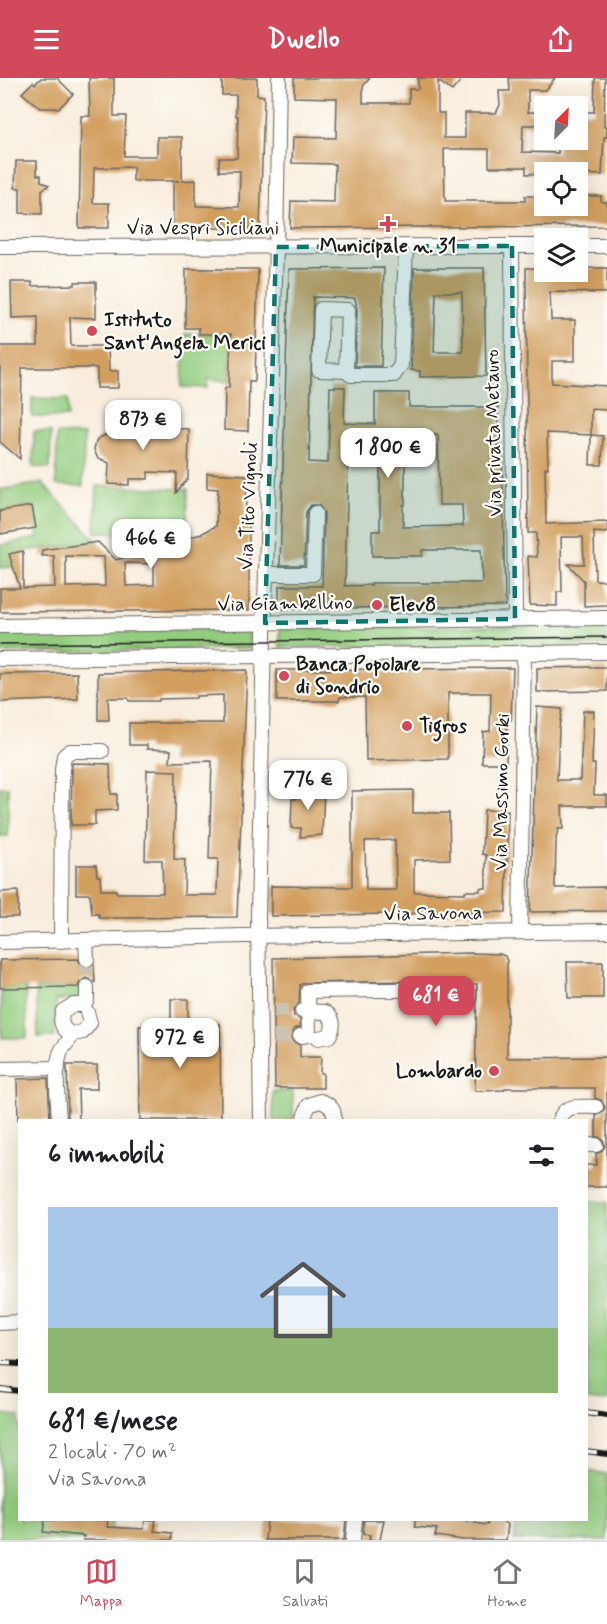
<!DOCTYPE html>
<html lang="it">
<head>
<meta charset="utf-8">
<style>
	:root { --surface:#fff; --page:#f2f2f2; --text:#202124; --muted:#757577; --line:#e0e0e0; --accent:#d1495b }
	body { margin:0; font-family:Mynerve,sans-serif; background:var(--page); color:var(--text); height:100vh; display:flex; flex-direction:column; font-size:22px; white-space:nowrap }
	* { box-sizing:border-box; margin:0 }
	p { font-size:20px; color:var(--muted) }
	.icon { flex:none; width:33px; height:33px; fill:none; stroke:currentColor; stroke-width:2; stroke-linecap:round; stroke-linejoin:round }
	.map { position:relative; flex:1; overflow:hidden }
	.sheet { position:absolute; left:18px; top:1041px; width:570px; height:402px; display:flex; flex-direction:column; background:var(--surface); border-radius:0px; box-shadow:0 6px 24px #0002 }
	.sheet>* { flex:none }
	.needle { width:39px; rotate:24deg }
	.fabs { position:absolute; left:534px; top:18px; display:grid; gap:12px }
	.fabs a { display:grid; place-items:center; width:54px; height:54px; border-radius:0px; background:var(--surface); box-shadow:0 6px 24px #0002; font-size:30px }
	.price { position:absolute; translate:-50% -51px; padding:0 14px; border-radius:12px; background:#fff; color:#222; font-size:20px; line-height:39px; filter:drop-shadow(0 2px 3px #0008) }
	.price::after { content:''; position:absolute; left:50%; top:36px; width:18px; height:14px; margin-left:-9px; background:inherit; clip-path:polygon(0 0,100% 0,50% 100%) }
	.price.on { background:var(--accent); color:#fff }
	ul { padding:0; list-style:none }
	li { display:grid; align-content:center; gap:12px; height:318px; padding:0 30px }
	li span { display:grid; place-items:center; height:186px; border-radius:0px; color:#555 }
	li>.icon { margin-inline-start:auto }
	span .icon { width:108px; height:108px; fill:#fffc; stroke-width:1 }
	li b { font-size:26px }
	h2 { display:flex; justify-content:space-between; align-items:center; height:72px; padding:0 30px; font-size:26px }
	header { display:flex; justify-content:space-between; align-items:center; height:78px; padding:0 30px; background:var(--accent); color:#fff; font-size:27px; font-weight:800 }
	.tab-bar { display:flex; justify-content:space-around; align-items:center; height:84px; border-top:2px solid var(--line); background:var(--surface); font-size:16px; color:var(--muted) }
	.tab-bar a { display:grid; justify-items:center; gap:3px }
	.tab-bar .on { color:var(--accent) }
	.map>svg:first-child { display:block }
	.green { fill:#93cc7f; stroke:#58744e; stroke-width:1.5 }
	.building { fill:#d29f5e; fill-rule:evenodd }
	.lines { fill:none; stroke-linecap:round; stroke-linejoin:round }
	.minor-tunnel { stroke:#ccc3b6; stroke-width:14; stroke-dasharray:14 7; stroke-linecap:butt }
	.minor-casing { stroke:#696560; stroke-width:16 }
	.minor { stroke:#fff; stroke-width:14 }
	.tram { stroke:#1c1c1c; stroke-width:1.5 }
	.rail-casing { stroke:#1c1c1c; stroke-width:6 }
	.rail { stroke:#fdfcf7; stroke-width:4; stroke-dasharray:11; stroke-linecap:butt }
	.marked { fill:#0f766e; fill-opacity:0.2; stroke:#0f766e; stroke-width:4.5; stroke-dasharray:12 8; stroke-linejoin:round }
	.poi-dot { fill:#d1495b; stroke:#fdfcf7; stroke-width:2 }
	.labels { text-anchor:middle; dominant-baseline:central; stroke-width:4.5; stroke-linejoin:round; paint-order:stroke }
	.street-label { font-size:20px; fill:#1c1c1c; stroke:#fdfcf7 }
	.poi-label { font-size:20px; font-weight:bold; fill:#1c1c1c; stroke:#fdfcf7; text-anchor:start }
</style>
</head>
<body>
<header><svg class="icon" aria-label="menu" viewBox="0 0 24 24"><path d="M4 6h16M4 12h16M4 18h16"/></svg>Dwello<svg class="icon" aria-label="share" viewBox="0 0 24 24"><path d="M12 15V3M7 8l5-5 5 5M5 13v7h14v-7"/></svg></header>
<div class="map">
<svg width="607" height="1462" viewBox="0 0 607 1462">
	<rect width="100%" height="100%" fill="#fdfcf7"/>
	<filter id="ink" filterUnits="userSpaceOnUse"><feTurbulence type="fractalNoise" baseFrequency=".0167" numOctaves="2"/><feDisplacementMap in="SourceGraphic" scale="12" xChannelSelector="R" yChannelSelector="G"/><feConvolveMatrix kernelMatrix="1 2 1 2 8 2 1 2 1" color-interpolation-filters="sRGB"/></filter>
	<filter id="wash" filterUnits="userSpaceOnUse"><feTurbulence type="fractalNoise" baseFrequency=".008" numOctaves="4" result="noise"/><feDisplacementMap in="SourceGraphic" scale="24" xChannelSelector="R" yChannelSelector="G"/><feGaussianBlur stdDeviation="1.35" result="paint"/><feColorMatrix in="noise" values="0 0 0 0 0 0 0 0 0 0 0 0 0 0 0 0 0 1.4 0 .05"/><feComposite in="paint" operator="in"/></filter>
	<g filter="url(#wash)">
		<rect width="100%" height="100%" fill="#f8eddd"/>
		<g class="green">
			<polygon points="185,256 231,256 229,303 208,301 208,310 182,309"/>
			<polygon points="32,320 68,321 68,339 32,339"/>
			<polygon points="34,353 51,354 50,390 33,389"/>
			<polygon points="57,356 84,357 83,408 56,407"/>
			<polygon points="42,405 98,464 23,473 13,489 0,490 0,467 38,460 32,428 0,433 0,412"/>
			<polygon points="97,408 188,411 187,457 95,454"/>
			<polygon points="607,547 607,568 280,569 280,550"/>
			<polygon points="248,550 250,570 0,575 0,552"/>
			<rect x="0" y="709" width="8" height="49"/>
			<polygon points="26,909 27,960 2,960 1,910"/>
			<polygon points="81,909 81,916 78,921 56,922 55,959 38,959 36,910"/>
			<rect x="273" y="1013" width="20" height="29"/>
			<polygon points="587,1124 607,1124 607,1324 587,1322"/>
			<polygon points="0,1336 19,1338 20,1442 113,1442 111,1462 0,1461"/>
			<polygon points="587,1393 607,1396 607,1462 514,1462 518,1442 586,1442"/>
		</g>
		<g id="blocks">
			<g class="building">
				<polygon points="41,0 57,0 73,16 59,30 40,30 22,15 33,4 35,6"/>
				<polygon points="89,0 114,0 114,38 126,38 124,78 157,78 157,59 182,59 182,103 196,102 196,128 239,129 240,93 219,93 219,80 237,80 238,38 236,38 236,17 222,17 222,0 257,0 257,17 264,18 260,150 173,150 173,103 179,103 133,103 133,89 94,90 93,125 109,125 109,150 79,150 81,38 90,38"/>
				<polygon points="294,0 370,0 363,8 363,25 409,25 409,11 418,11 418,0 463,0 452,13 438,3 438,35 444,35 444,60 465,60 465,35 496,35 500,27 499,13 510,13 509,0 555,0 546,12 528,12 528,34 544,34 544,47 523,47 522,74 558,75 558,62 578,62 578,34 594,34 595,0 605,0 604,48 607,48 607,59 604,59 602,97 578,96 578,94 526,96 526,89 489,89 489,71 444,71 445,123 525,123 525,118 544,118 544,128 578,128 578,118 601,118 601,124 607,124 607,148 290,150 291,123 334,124 335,86 292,85 293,59 336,60 337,20 294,19"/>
				<polygon points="16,83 37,83 37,97 41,97 41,103 49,107 42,112 42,136 20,135 20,110 15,110"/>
				<path d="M384,190L381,288H355L357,232L355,220L313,219L309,384L328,385L330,309H345L344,345L375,346V315H409V329H498V368H502L505,528L279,531V508H322L324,435L319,427H311L306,434L304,487H280L289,191ZM405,357H438L439,427H462L463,448L403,449V427H405ZM355,369H380V453H372V478H422V472H481L482,505H371V507L345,508L348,381H355Z"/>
				<path d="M414,190H484L486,298L420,299V293L411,292ZM436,214H462L463,274H434Z"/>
				<polygon points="526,190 544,190 544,194 578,194 578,190 607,190 607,215 550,214 551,242 575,242 575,283 552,283 552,305 607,308 607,332 591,331 591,357 547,355 548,390 545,390 546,446 607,444 607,455 594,454 595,502 607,503 607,527 584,528 584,503 568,486 584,486 583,459 561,459 562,514 557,514 557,528 530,527 528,478 537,479 536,455 528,455"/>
				<polygon points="186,191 258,191 255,303 249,303 248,353 224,352 225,310 229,310 231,256 199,256 199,250 185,250"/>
				<polygon points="11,204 32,204 32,208 75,207 75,204 96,204 96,240 70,239 71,268 108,268 109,293 118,293 118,310 97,310 97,290 22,290 20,381 0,364 0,268 38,268 38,239 12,240"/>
				<polygon points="110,335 131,336 131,342 150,343 150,350 189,351 188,400 176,415 177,395 148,394 148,401 129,401 129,407 108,406 109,385 97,379 94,371 96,363 99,360 110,355"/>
				<polygon points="591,357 603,358 602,387 590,387"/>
				<path d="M207,395L247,397L245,446H249V532L0,534V510H20L9,476L23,473V510L55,509L54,478H42V472L98,464L116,482L201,456L216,448L218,411L207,410ZM66,478L104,479L105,508L66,509ZM125,485L154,486V507L126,508Z"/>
				<polygon points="32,428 36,450 0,456 0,433"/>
				<polygon points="589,589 607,589 607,613 537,614 537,590"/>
				<polygon points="513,590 511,642 507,642 506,685 482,685 483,654 490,653 491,615 448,615 448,681 366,683 365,619 340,619 339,623 277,623 277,592"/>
				<polygon points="247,592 237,839 109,840 99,840 99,836 92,836 90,816 76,816 76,787 96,787 97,798 100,798 101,812 116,812 116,815 163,815 162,782 145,782 147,692 176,693 174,781 185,782 184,817 217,817 218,781 209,781 212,683 170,684 171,672 147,671 147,667 129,667 129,645 223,645 223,617 196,618 196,620 159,621 159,623 129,623 128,620 108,620 109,642 98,642 98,595"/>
				<polygon points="77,595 78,621 0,624 0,596"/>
				<polygon points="537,629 562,631 559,650 557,702 580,702 583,633 594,633 592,686 595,686 594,717 607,717 607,728 562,728 563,751 558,751 556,761 555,810 607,809 607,833 530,834"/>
				<polygon points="72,685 110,686 111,716 117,716 117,732 95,733 95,747 71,747"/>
				<polygon points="308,707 320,707 320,710 324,710 322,757 300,759 301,750 291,750 292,721 296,721 296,709 308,710"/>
				<path d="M413,712V735H449L450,781L414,782V814L465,815V813H480V810H486V777L482,776L484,732H508L506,834L271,838V808L352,809V713ZM395,762L396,812H366L365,763Z"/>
				<polygon points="18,813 18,839 0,839 0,814"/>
				<polygon points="471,875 500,876 505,878 507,883 507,980 607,979 607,1109 586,1109 586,1087 597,1087 596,1076 601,1074 605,1068 603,1062 596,1058 596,1038 603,1034 605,1029 601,1022 595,1020 595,1010 505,1010 504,1012 475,1013 477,906 468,906 461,902 304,905 300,907 299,925 293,932 294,938 300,941 300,949 294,951 291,960 293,964 300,967 300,979 321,979 320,995 323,995 323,1010 275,1010 273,880"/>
				<polygon points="78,881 83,889 88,890 94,887 95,904 86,900 80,904 78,909 0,910 0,882"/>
				<polygon points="567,884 603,884 603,920 568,920"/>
				<polygon points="171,921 188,921 188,947 220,946 221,1042 140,1042 139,948 171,947"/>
				<polygon points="67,987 97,987 97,1011 78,1011 79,1042 68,1042"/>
				<polygon points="48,1000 50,1042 18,1042 17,1001"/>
				<polygon points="45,1442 108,1442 107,1449 144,1451 145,1442 156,1442 154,1453 172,1455 172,1462 83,1462 84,1458 43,1454"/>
				<polygon points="267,1442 346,1442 344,1462 265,1462"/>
				<polygon points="364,1442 384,1442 380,1462 369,1462 370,1457 363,1456"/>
				<polygon points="415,1442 456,1442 487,1447 489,1442 501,1442 508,1447 506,1462 463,1462 435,1458 437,1451 415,1449"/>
			</g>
		</g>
	</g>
	<g filter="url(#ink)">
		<use href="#blocks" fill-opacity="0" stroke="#696560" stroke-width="1.5"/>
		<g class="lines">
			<g class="minor-tunnel">
				<polyline points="87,881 87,909"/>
				<polyline points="274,933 299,933"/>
				<polyline points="274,959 300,958"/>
			</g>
			<defs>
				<g id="minor">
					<polyline points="512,168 515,541"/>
					<polyline points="578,168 607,168"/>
					<polyline points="0,169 544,168"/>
					<polygon points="321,231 348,232 346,293 319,292"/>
					<polyline points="346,293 351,297 394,297 401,287 406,169"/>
					<polyline points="267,496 313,496 315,435"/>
					<polyline points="0,548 607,540"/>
					<polyline points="0,581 607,574"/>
					<polyline points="520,854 524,574"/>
					<polyline points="86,862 87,881"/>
					<polyline points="61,863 62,691 64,678 70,673 102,673"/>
					<polyline points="0,864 243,858 607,853"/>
					<path d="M87,909V921L84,927H73L63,933C59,944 62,952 72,956L83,954L90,945L87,934"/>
					<path d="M302,933L325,934C334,940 335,948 329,958L318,960"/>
					<polyline points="300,958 309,957 308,913 461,911"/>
					<polyline points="0,991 58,990"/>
					<path d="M304,1039L309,1027L320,1023C330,1026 335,1032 334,1042"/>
					<path d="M59,1042C58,1021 54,996 60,976C62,968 70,964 72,956"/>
					<polyline points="261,1042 258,838 264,558 276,169 279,0"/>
					<path d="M560,1042C564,1025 582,1029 596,1029"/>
					<polyline points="586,1067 596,1067"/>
					<polyline points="0,1245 20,1244"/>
					<polyline points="353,1462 355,1442"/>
				</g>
			</defs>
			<use href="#minor" class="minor-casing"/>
			<use href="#minor" class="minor"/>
			<polyline class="tram" points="0,566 607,559"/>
			<defs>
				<g id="rail">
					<polyline points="0,1285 20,1286"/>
					<polyline points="0,1311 20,1313"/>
					<polyline points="586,1335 607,1338"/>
					<polyline points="586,1373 607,1376"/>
				</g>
			</defs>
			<use href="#rail" class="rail-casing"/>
			<use href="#rail" class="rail"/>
		</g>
	</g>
	<path class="marked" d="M512,168L515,541L265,545L276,169Z"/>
	<g class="poi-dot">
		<path d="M385 137h6v6h6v6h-6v6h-6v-6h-6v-6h6z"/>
		<circle cx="92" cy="253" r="6"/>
		<circle cx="377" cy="527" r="6"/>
		<circle cx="284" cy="598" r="6"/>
		<circle cx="407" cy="648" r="6"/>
		<circle cx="494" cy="993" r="6"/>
	</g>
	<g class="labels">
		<g class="street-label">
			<text x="203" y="150">Via Vespri Siciliani</text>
			<text transform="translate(494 355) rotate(-91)">Via privata Metauro</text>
			<text transform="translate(249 428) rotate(-88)">Via Tito Vignoli</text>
			<text transform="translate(285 526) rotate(-1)">Via Giambellino</text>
			<text transform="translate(502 714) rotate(-89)">Via Massimo Gorki</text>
			<text transform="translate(433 836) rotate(-1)">Via Savona</text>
		</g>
		<g class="poi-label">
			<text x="388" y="168" text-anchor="middle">Municipale n. 31</text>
			<text x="104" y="242">Istituto<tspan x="104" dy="23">Sant'Angela Merici</tspan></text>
			<text x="389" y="527">Elev8</text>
			<text x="296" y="586">Banca Popolare<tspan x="296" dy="23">di Sondrio</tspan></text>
			<text x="419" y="648">Tigros</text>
			<text x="482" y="993" text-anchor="end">Lombardo</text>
		</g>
	</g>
</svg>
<div class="fabs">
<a><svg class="needle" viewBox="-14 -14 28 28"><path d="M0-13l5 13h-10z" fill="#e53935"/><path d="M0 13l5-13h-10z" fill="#757577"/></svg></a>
<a><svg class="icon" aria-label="locate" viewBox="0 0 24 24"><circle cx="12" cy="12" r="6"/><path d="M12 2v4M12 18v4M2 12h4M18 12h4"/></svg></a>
<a><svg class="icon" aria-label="layers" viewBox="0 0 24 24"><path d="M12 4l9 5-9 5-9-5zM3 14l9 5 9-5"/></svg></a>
</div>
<b class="price" style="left:143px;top:373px">873 €</b>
<b class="price" style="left:388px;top:401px">1 800 €</b>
<b class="price" style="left:151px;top:492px">466 €</b>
<b class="price" style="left:308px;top:733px">776 €</b>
<b class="price on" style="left:436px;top:949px">681 €</b>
<b class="price" style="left:180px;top:991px">972 €</b>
<section class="sheet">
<h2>6 immobili<svg class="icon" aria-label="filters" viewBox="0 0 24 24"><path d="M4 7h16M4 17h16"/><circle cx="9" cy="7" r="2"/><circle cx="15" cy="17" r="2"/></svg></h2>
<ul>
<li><span style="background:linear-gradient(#a9c7e8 65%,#8fb573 0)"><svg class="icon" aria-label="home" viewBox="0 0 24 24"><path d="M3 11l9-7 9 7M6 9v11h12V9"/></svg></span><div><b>681 €/mese</b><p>2 locali · 70 m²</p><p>Via Savona</p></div></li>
</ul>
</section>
</div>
<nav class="tab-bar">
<a class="on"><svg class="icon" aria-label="map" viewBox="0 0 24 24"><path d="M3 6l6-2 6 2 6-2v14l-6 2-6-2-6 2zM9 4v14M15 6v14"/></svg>Mappa</a>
<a><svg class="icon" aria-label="saved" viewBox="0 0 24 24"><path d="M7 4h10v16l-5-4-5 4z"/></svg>Salvati</a>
<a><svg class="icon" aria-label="home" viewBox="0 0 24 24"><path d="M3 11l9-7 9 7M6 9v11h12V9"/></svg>Home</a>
</nav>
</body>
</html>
